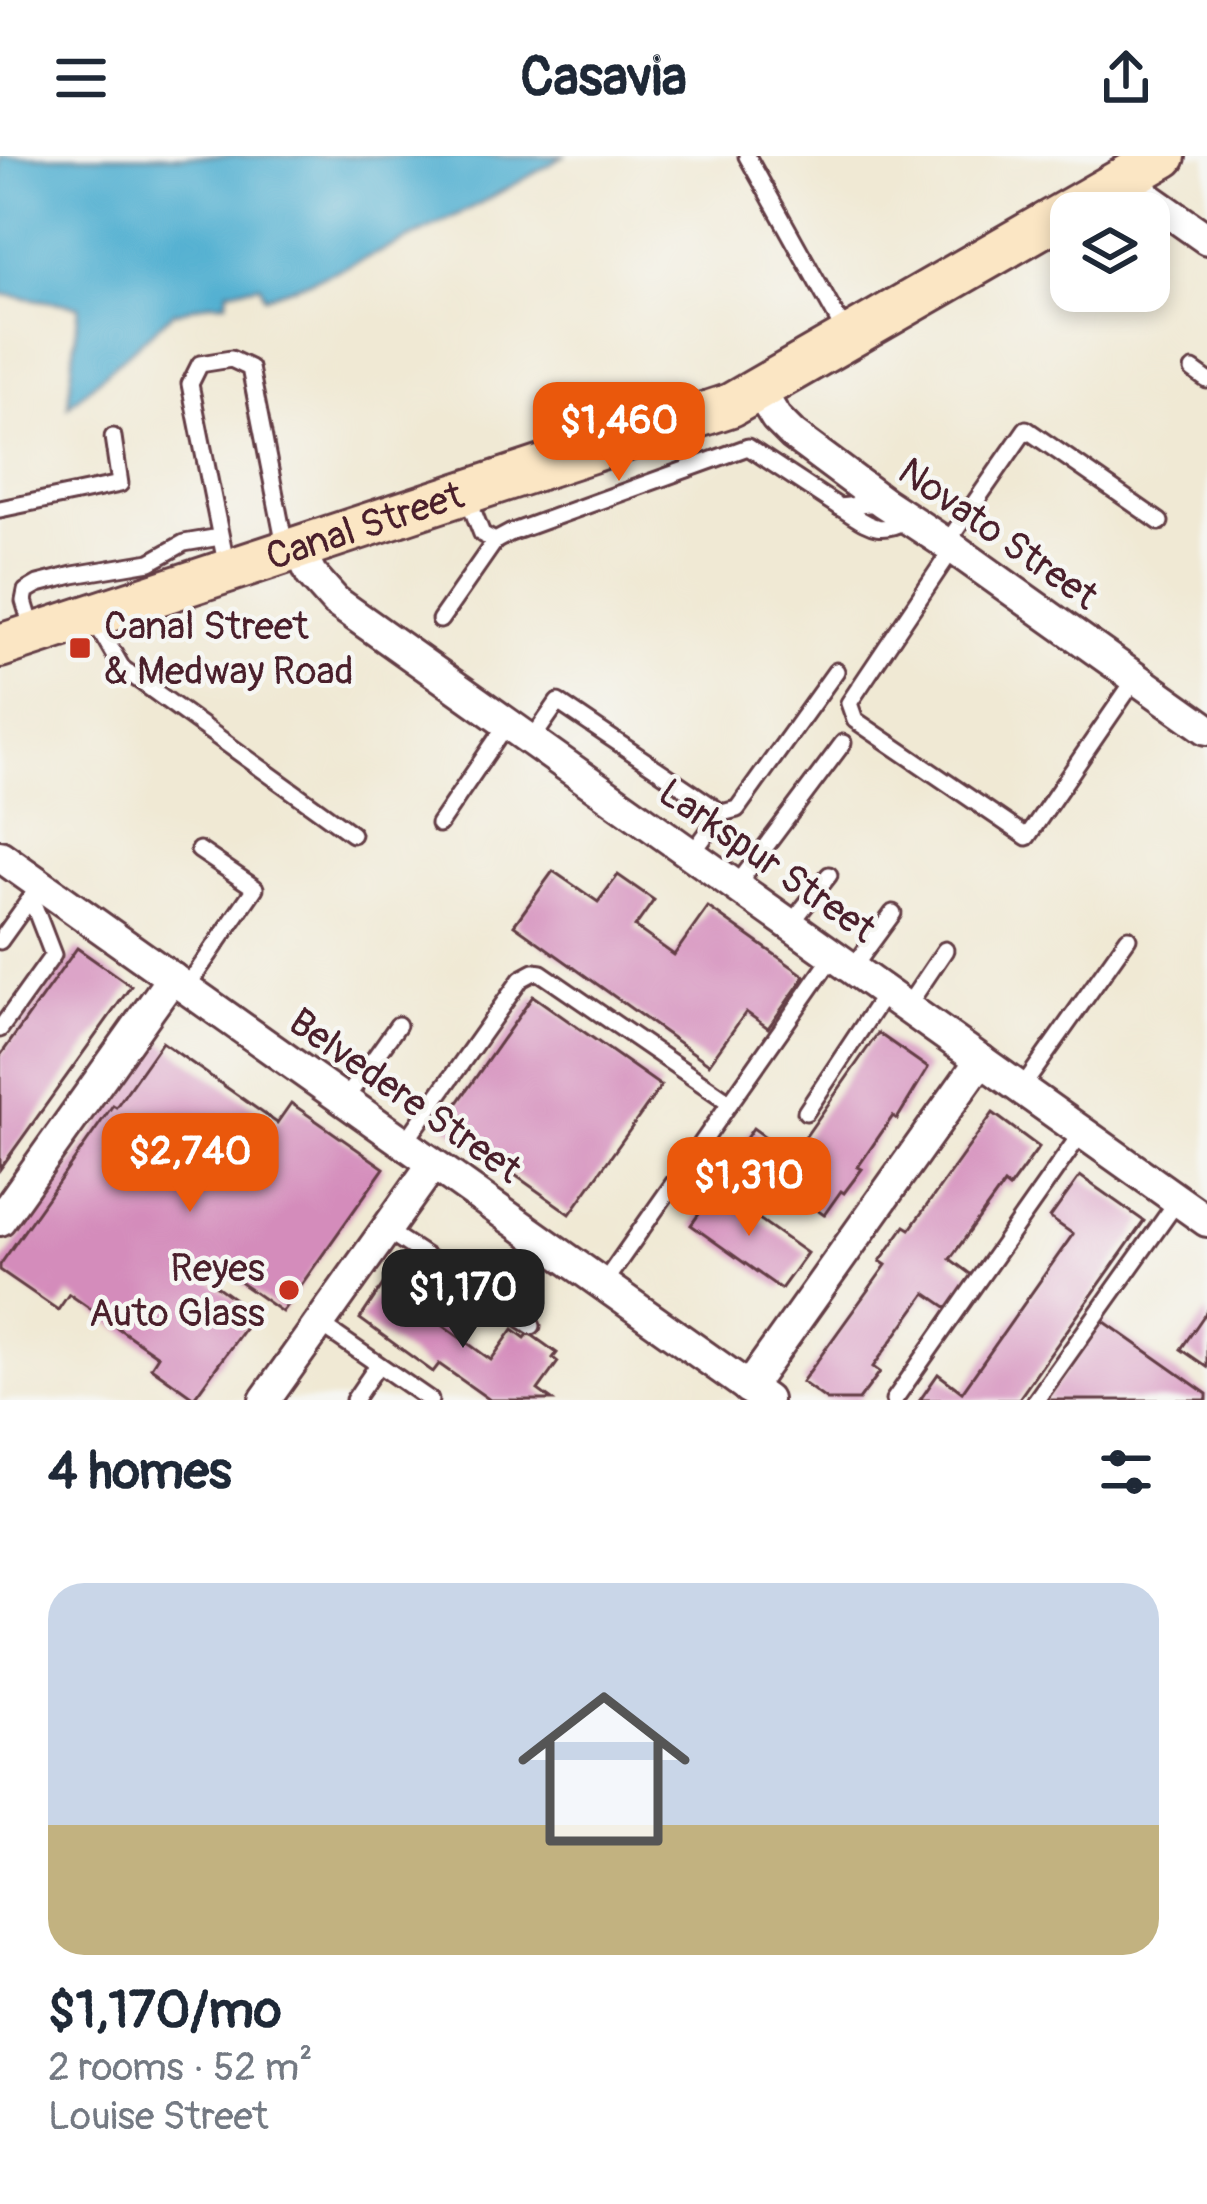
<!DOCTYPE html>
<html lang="en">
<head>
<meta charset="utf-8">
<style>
	:root { --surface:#fff; --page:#f2f2f3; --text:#1f2937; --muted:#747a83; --line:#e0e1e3; --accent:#ea580c }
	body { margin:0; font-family:Pangolin,sans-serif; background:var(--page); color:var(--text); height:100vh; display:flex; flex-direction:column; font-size:45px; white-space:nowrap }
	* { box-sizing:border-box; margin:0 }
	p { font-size:39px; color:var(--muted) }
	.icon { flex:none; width:66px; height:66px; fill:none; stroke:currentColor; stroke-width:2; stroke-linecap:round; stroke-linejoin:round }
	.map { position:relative; height:1244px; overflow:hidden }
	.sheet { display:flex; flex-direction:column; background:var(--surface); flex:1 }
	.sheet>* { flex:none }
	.controls { position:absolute; left:1050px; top:36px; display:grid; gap:24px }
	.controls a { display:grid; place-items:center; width:120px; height:120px; border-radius:24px; background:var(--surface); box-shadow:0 6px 18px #0003; font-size:60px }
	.price { position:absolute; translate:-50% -102px; padding:0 27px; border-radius:24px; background:var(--accent); color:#fff; font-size:39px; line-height:78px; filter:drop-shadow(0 3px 6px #0008) }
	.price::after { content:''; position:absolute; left:50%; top:72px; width:36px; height:27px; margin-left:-18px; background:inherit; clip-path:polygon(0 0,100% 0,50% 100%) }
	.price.selected { background:#222; color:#fff }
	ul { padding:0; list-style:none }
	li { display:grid; align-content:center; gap:24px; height:636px; padding:0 48px }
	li+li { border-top:3px solid var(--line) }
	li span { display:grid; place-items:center; height:372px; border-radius:36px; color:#555 }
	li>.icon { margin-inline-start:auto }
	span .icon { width:216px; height:216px; fill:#fffc; stroke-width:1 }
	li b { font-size:51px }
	h2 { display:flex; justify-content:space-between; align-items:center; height:144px; padding:0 48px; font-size:51px }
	header { display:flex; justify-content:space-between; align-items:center; height:156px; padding:0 48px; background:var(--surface); font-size:54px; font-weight:700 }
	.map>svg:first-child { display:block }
	.water { fill:#53b0d1; stroke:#4e687e; stroke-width:3 }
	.building { fill:#d48cbb }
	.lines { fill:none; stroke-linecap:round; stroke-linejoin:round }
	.lane-casing { stroke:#633d44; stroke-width:21 }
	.street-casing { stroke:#633d44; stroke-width:36 }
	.secondary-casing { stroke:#633d44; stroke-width:48 }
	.lane { stroke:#fff; stroke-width:15 }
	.street { stroke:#fff; stroke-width:30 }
	.secondary { stroke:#fbe6c4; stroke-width:42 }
	.poi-dot { fill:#c8321e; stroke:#f6f6f2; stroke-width:4.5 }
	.labels { text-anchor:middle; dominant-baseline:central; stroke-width:9; stroke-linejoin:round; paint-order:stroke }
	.street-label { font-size:39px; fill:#4a1f2b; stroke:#f6f6f2 }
	.poi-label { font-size:39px; fill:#4a1f2b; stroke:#f6f6f2; text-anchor:start }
</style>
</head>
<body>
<header><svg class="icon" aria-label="menu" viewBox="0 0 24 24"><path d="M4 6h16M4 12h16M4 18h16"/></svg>Casavia<svg class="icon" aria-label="share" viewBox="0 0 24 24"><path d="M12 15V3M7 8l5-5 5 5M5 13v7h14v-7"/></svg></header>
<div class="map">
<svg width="1207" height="1244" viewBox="0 0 1207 1244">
	<rect width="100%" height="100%" fill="#f6f6f2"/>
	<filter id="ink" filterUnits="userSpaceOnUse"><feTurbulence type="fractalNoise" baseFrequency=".00833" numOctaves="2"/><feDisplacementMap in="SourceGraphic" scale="24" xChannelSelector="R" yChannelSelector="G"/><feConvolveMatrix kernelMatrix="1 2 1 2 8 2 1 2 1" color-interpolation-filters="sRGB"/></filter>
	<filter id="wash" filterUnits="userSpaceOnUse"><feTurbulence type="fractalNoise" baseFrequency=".004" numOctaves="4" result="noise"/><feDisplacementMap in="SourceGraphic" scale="48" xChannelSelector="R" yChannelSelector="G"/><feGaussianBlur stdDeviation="2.7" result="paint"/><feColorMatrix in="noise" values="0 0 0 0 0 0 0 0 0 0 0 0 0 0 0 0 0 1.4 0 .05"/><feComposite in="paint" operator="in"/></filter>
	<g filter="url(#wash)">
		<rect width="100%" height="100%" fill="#f0e9d4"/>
		<path class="water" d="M0,0H564C470,56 369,106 265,141L260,129L228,134L227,146H212L173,157L68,250L79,150L0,138Z"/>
		<g id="blocks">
			<g class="building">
				<polygon points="553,715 598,746 618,719 654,744 635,771 674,799 708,751 805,820 768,872 746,856 709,908 514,769"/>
				<polygon points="77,792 131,830 0,1013 0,900"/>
				<polygon points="533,840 661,930 570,1058 443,968"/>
				<polygon points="878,877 928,912 897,963 893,960 858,1011 862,1013 844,1037 841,1035 824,1059 736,997 753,972 792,1000"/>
				<polygon points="162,886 277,967 291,947 384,1012 282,1156 221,1113 211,1126 255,1158 194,1242 151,1211 158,1200 69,1138 58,1154 0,1114 0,1109 113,949 116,951"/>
				<polygon points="993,957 1039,991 1009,1032 1004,1028 950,1103 973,1120 949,1153 926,1137 873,1211 880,1216 859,1244 827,1244 802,1226 886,1109 880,1105 905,1070 910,1073"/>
				<polygon points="1080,1020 1144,1065 1018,1244 920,1244 938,1218 962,1236 1073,1078 1050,1062"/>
				<polygon points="717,1033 807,1097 781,1133 691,1069"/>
				<polygon points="384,1127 491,1204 513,1173 525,1182 529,1177 557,1197 553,1202 558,1206 538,1234 552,1244 490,1244 439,1208 433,1216 360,1163"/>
				<polygon points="1207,1155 1207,1211 1181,1193"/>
				<polygon points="1102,1164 1207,1238 1207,1244 1046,1244"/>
			</g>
		</g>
	</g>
	<g filter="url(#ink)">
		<use href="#blocks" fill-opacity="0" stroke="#633d44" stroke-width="3"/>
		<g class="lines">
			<defs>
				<g id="lane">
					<polyline points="747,0 847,180"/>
					<polyline points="1193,214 1207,224"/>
					<polyline points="467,340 482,378 495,385 510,377 748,291 839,351 878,347"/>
					<path d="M839,351C868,368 876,381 909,363"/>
					<polyline points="0,353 120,328 113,281"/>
					<polyline points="946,388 1026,273 1160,366"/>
					<polyline points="953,392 849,547 855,564 1027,681 1136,522"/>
					<polyline points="227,412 190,228 200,208 231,203 250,212 285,390"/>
					<polyline points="93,462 122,512 352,678"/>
					<polyline points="440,464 495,385"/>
					<polyline points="34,478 24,445 26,435 38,428 73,419 150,406 184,387 220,381"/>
					<polyline points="531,585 558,546 722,657 691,699"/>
					<polyline points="722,657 737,653 836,515"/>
					<polyline points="439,668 507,568"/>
					<polyline points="736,730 843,587"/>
					<polyline points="790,769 829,719"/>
					<polyline points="0,785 33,739"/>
					<polyline points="852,813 893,757"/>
					<polyline points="186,832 255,732 199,694"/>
					<polyline points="906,852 945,794"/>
					<polyline points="0,873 53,799 31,742"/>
					<polyline points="1021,933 1128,782"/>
					<polyline points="344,945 398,869"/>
					<polyline points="806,956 885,837"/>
					<polyline points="404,988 521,823 534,816 541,817 729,946"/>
					<polyline points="386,1074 532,1170"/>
					<polyline points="603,1128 833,800"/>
					<polyline points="320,1168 430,1244"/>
					<polyline points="354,1244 378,1209"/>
					<polyline points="894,1244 1082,976"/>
					<polyline points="1036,1244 1178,1044"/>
				</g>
				<g id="street">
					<polyline points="1123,24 1207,83"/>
					<polyline points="759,234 776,262 793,279 883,346 953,392 1207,573"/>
					<polyline points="299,392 311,418 335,445 1207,1065"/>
					<polyline points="0,700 766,1244"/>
					<polyline points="0,1064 172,822"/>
					<polyline points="748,1232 981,904"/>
					<polyline points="265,1244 433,1008"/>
				</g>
				<g id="secondary">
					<path id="s1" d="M0,490L731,249L1164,0"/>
				</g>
			</defs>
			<use href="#lane" class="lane-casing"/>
			<use href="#street" class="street-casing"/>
			<use href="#secondary" class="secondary-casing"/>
			<use href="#lane" class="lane"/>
			<use href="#street" class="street"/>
			<use href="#secondary" class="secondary"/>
		</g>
	</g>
	<g class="poi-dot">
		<rect x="68" y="480" width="24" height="24" rx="6"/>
		<circle cx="289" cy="1134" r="12"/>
	</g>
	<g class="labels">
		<g class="street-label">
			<text stroke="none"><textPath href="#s1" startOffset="384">Canal Street</textPath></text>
			<text transform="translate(998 378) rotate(35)">Novato Street</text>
			<text transform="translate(767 705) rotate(35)">Larkspur Street</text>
			<text transform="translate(405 940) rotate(35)">Belvedere Street</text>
		</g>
		<g class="poi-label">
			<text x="104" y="470">Canal Street<tspan x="104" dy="45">&amp; Medway Road</tspan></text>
			<text x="265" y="1112" text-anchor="end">Reyes<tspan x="265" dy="45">Auto Glass</tspan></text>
		</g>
	</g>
</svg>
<div class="controls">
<a><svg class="icon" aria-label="layers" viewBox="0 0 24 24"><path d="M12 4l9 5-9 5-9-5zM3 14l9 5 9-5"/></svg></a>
</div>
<b class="price" style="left:619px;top:328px">$1,460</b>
<b class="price" style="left:190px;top:1059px">$2,740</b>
<b class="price" style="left:749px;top:1083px">$1,310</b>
<b class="price selected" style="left:463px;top:1195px">$1,170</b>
</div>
<section class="sheet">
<h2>4 homes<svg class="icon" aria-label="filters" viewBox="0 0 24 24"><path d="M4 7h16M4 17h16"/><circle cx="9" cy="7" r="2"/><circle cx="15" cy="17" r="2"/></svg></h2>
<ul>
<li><span style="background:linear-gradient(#c9d6e8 65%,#c2b280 0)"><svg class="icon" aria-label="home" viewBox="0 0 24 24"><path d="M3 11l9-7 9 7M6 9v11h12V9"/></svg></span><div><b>$1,170/mo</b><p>2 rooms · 52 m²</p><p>Louise Street</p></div></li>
</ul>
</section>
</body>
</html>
